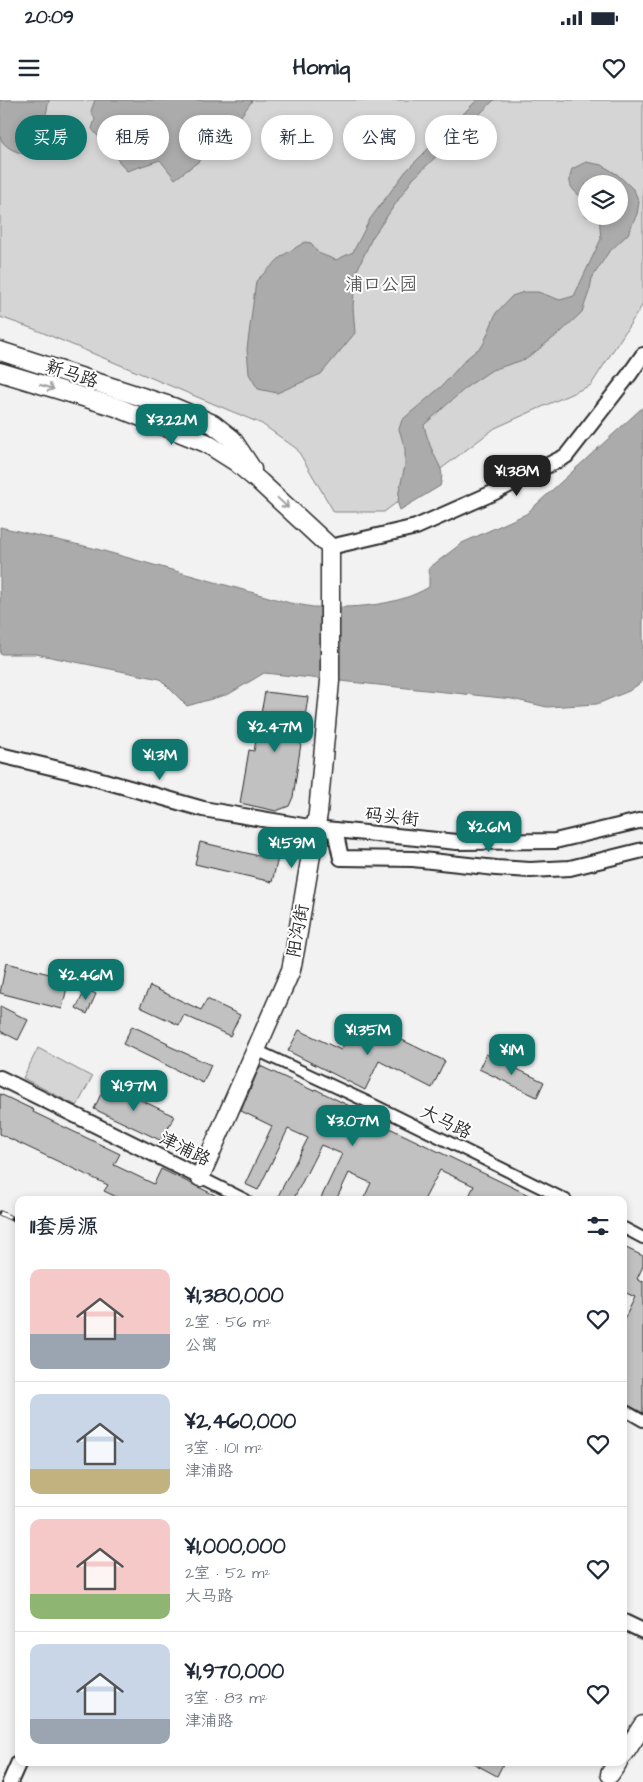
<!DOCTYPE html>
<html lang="zh">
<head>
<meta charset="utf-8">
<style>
	:root { --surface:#fff; --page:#f2f2f3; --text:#1f2937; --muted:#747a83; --line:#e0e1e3; --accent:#0f766e }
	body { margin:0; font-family:"Architects Daughter","LXGW WenKai TC",sans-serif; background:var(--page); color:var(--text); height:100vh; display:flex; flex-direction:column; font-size:19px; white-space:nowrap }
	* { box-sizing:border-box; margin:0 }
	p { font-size:16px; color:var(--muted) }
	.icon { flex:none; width:28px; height:28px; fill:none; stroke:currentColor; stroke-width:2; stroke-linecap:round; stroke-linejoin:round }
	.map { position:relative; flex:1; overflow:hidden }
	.drawer { position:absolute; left:15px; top:1096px; width:612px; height:570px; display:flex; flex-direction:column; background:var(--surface); border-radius:10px; box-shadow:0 2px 8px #0003 }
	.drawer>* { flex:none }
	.hud { position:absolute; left:15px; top:15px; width:614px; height:45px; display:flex; gap:10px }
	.controls { position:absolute; left:578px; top:75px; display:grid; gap:10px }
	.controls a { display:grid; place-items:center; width:50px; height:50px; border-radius:50%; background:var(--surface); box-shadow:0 2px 8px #0003; font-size:25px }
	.price { position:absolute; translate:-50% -42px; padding:0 11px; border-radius:10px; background:var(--accent); color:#fff; font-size:16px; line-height:32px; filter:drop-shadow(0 1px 2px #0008) }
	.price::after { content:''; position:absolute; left:50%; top:30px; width:15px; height:11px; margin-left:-8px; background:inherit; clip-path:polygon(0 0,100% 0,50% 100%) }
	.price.on { background:#222; color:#fff }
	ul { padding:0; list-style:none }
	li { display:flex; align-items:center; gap:15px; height:125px; padding:0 15px }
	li+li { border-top:1px solid var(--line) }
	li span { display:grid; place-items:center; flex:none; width:140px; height:100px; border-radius:10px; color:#555 }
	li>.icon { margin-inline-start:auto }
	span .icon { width:60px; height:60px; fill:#fffc; stroke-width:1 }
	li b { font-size:21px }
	h2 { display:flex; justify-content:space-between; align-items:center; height:60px; padding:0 15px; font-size:21px }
	.chip { padding:0 18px; border-radius:22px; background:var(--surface); box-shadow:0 2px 8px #0003; font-size:18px; line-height:45px }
	.chip.on { background:var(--accent); color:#fff }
	.status { display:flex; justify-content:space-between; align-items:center; height:35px; padding:0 25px; background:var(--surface); direction:ltr }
	.status svg { height:14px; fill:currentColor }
	header { display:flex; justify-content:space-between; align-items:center; height:65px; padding:0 15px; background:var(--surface); font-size:22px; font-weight:700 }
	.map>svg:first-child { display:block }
	.green { fill:#d5d5d5; stroke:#808080; fill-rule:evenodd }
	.water { fill:#ababab; stroke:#787878 }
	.building { fill:#c1c1c1; stroke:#2b2b2b }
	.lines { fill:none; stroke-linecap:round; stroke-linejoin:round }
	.pedestrian-casing { stroke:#2b2b2b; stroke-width:14 }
	.minor-casing { stroke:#2b2b2b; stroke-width:18 }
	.tertiary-casing { stroke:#2b2b2b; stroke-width:21 }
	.pedestrian { stroke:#fff; stroke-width:10 }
	.minor { stroke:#fff; stroke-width:14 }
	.tertiary { stroke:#fff; stroke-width:18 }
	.rail-casing { stroke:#2b2b2b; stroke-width:5.5 }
	.rail { stroke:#fff; stroke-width:4; stroke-dasharray:11; stroke-linecap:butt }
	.oneway { stroke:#a0a0a0 }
	.labels { text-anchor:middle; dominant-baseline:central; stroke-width:4; stroke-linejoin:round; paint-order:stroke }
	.park-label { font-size:18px; fill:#565656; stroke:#fff }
	.street-label { font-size:18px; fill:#2b2b2b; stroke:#fff }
</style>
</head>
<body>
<div class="status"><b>20:09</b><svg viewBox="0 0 49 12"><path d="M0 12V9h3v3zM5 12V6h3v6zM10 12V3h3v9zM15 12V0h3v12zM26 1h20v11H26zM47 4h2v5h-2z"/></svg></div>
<header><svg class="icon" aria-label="menu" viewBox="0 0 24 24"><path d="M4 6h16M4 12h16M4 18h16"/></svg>Homiq<svg class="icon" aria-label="heart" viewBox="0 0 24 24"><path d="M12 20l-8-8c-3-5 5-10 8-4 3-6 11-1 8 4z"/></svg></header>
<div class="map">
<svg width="643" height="1682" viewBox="0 0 643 1682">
	<rect width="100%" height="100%" fill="#f2f2f2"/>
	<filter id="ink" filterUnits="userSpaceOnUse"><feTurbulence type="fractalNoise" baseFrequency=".02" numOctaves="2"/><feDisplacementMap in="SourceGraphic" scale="10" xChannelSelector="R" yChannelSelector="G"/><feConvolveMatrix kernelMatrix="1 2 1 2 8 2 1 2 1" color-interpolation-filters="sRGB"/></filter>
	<g filter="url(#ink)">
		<g class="green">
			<path d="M0,0H643V204L591,285L495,328L384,412H334L297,349L262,324L34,229L0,217ZM586,84H619V116H586Z"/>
			<polygon points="38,948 92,977 77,1006 23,978"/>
		</g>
		<g class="water">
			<path d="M0,0H49L44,24V52L39,56C26,56 3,50 0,36C0,25 0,11 0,0Z"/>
			<polygon points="95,0 252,0 252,1 237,21 222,35 198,62 175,79 160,60 127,71 92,29 95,19 91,11"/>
			<polygon points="477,0 494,0 412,80 372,138 355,175 353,207 355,233 321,274 277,293 258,289 249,274 247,249 256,181 282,156 305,142 311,143 318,153 336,160 353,152 370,119 406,71"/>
			<path d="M586,62L602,65L618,75L634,90L639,102L637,114L628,134L608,153L592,178L590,189L582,212L561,232L526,259L492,270L468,286L424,325C426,334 429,344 433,352C439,367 445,369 440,386L400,410L398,404L399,391L405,366V349L399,329L402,320L442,286L466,259L483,245L496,213L512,196L524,192H538L560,200L574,196L601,139L599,116H619V84H586V101C573,90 566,87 572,69Z"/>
			<path d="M643,307V581L629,591L597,604L547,607L512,599L264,573L229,594L187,606L160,579L36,554H0V427L93,448L290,503C298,504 305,506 313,507C351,508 396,507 429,487V468L462,443L526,414Z"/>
		</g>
		<g class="building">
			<polygon points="265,592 308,597 293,697 289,706 276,711 240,703 249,650 254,651"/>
			<polygon points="264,737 282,742 272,782 195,764 200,742 259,756"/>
			<polygon points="6,863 69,879 62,909 0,893"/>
			<polygon points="150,886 201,910 207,899 240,915 230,936 184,915 179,925 140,907"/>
			<polygon points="86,889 96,894 87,914 76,908"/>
			<polygon points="0,906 28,920 18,940 0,931"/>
			<polygon points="357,918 445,961 432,988 379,961 365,990 288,951 299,930 341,950"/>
			<polygon points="132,926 168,943 167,945 211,965 203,983 123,944"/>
			<polygon points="486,954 544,982 537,997 479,969"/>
			<polygon points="260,966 314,991 315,989 382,1022 381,1024 539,1100 467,1100 474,1086 440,1070 424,1100 363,1100 371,1083 349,1073 336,1100 320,1100 342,1054 321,1045 293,1100 276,1100 308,1038 288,1029 258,1090 245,1084 272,1026 241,1011"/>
			<polygon points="106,983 174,1016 162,1041 94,1009"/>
			<polygon points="0,994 34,1010 33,1012 120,1054 114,1065 154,1084 161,1069 225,1100 123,1100 104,1091 108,1085 0,1034"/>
			<polygon points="624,1147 643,1156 643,1166 637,1179 642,1182 643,1181 643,1313 624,1303 624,1220 635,1197 624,1192"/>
			<polygon points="471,1662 504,1662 497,1676"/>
		</g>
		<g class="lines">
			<defs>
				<g id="pedestrian">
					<polyline points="256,950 374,1005 566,1100"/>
					<polyline points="200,1077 246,1100"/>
					<polyline points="624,1128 643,1138"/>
					<polyline points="624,1310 643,1321"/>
				</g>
				<g id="minor">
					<polyline points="330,447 416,427 495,392 566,356 629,275 643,255"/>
					<polyline points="0,655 80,674 203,709 315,728 457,742 555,741 643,720"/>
					<polyline points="335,730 341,758 413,759 496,768 530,770 570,768 643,750"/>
					<polyline points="0,978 200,1077"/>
					<polyline points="624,1522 643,1531"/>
					<polyline points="10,1682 19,1662"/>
				</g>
				<g id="tertiary">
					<polyline points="0,251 173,307 213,324 232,339 252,369"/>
					<polyline points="0,272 116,307 206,343 236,362 260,382 330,447 330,581 318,713 295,850 291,870 200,1077"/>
					<polyline points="624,1654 643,1625"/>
					<polyline points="610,1674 618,1662"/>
				</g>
			</defs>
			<use href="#pedestrian" class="pedestrian-casing"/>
			<use href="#minor" class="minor-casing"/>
			<use href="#tertiary" class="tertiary-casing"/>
			<use href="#pedestrian" class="pedestrian"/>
			<use href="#minor" class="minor"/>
			<use href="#tertiary" class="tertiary"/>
			<defs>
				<polyline id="rail" points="0,1113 19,1122"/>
			</defs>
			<use href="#rail" class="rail-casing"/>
			<use href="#rail" class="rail"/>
		</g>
		<defs><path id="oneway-shaft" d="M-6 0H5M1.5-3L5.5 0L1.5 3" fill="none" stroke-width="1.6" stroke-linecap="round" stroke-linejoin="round" transform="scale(1.25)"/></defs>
		<g class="oneway">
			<use href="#oneway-shaft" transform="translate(47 287) rotate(17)"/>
			<use href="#oneway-shaft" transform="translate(283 403) rotate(43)"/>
		</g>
	</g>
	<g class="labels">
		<g class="park-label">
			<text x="381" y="184">浦口公园</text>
		</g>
		<g class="street-label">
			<text transform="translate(72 274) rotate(18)">新马路</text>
			<text transform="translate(392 717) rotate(6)">码头街</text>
			<text transform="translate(298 831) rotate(-80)">阳沟街</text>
			<text transform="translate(446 1022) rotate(26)">大马路</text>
			<text transform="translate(185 1049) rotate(26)">津浦路</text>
		</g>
	</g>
</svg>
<div class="controls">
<a><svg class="icon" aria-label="layers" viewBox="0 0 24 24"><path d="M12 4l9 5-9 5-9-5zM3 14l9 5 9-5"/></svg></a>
</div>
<b class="price" style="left:172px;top:346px">¥3.22M</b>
<b class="price on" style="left:517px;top:397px">¥1.38M</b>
<b class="price" style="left:275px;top:653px">¥2.47M</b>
<b class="price" style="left:160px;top:681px">¥1.3M</b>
<b class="price" style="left:489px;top:753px">¥2.6M</b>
<b class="price" style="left:292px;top:769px">¥1.59M</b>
<b class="price" style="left:86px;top:901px">¥2.46M</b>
<b class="price" style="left:368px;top:956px">¥1.35M</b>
<b class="price" style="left:512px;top:976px">¥1M</b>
<b class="price" style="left:134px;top:1012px">¥1.97M</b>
<b class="price" style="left:353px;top:1047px">¥3.07M</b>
<div class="hud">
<a class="chip on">买房</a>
<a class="chip">租房</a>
<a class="chip">筛选</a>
<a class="chip">新上</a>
<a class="chip">公寓</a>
<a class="chip">住宅</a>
</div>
<section class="drawer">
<h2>11套房源<svg class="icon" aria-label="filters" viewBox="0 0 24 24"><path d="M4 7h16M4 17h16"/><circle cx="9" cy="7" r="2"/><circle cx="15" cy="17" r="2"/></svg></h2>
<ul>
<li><span style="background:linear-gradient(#f6c9c9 65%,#9aa5b1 0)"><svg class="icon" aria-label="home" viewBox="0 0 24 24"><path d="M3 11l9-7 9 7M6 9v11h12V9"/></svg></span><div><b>¥1,380,000</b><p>2室 · 56 m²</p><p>公寓</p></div><svg class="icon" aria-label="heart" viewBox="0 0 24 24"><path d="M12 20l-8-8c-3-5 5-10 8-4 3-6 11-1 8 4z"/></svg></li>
<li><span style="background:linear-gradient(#c9d6e8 75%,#c2b280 0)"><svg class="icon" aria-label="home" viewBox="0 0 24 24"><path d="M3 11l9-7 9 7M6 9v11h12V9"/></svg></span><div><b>¥2,460,000</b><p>3室 · 101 m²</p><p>津浦路</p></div><svg class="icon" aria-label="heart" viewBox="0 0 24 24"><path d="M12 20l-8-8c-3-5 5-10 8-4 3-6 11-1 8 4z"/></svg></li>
<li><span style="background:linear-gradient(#f6c9c9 75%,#8fb573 0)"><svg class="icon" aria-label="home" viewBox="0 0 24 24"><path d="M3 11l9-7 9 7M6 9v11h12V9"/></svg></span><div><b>¥1,000,000</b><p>2室 · 52 m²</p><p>大马路</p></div><svg class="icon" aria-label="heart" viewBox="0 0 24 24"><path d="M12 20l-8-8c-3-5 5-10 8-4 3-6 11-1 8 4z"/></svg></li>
<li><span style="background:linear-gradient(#c9d6e8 75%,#9aa5b1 0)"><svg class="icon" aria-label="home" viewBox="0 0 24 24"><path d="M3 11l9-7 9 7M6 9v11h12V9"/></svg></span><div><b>¥1,970,000</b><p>3室 · 83 m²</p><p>津浦路</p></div><svg class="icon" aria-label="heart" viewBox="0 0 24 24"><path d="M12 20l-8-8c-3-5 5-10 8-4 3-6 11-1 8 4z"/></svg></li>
</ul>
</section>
</div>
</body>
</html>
